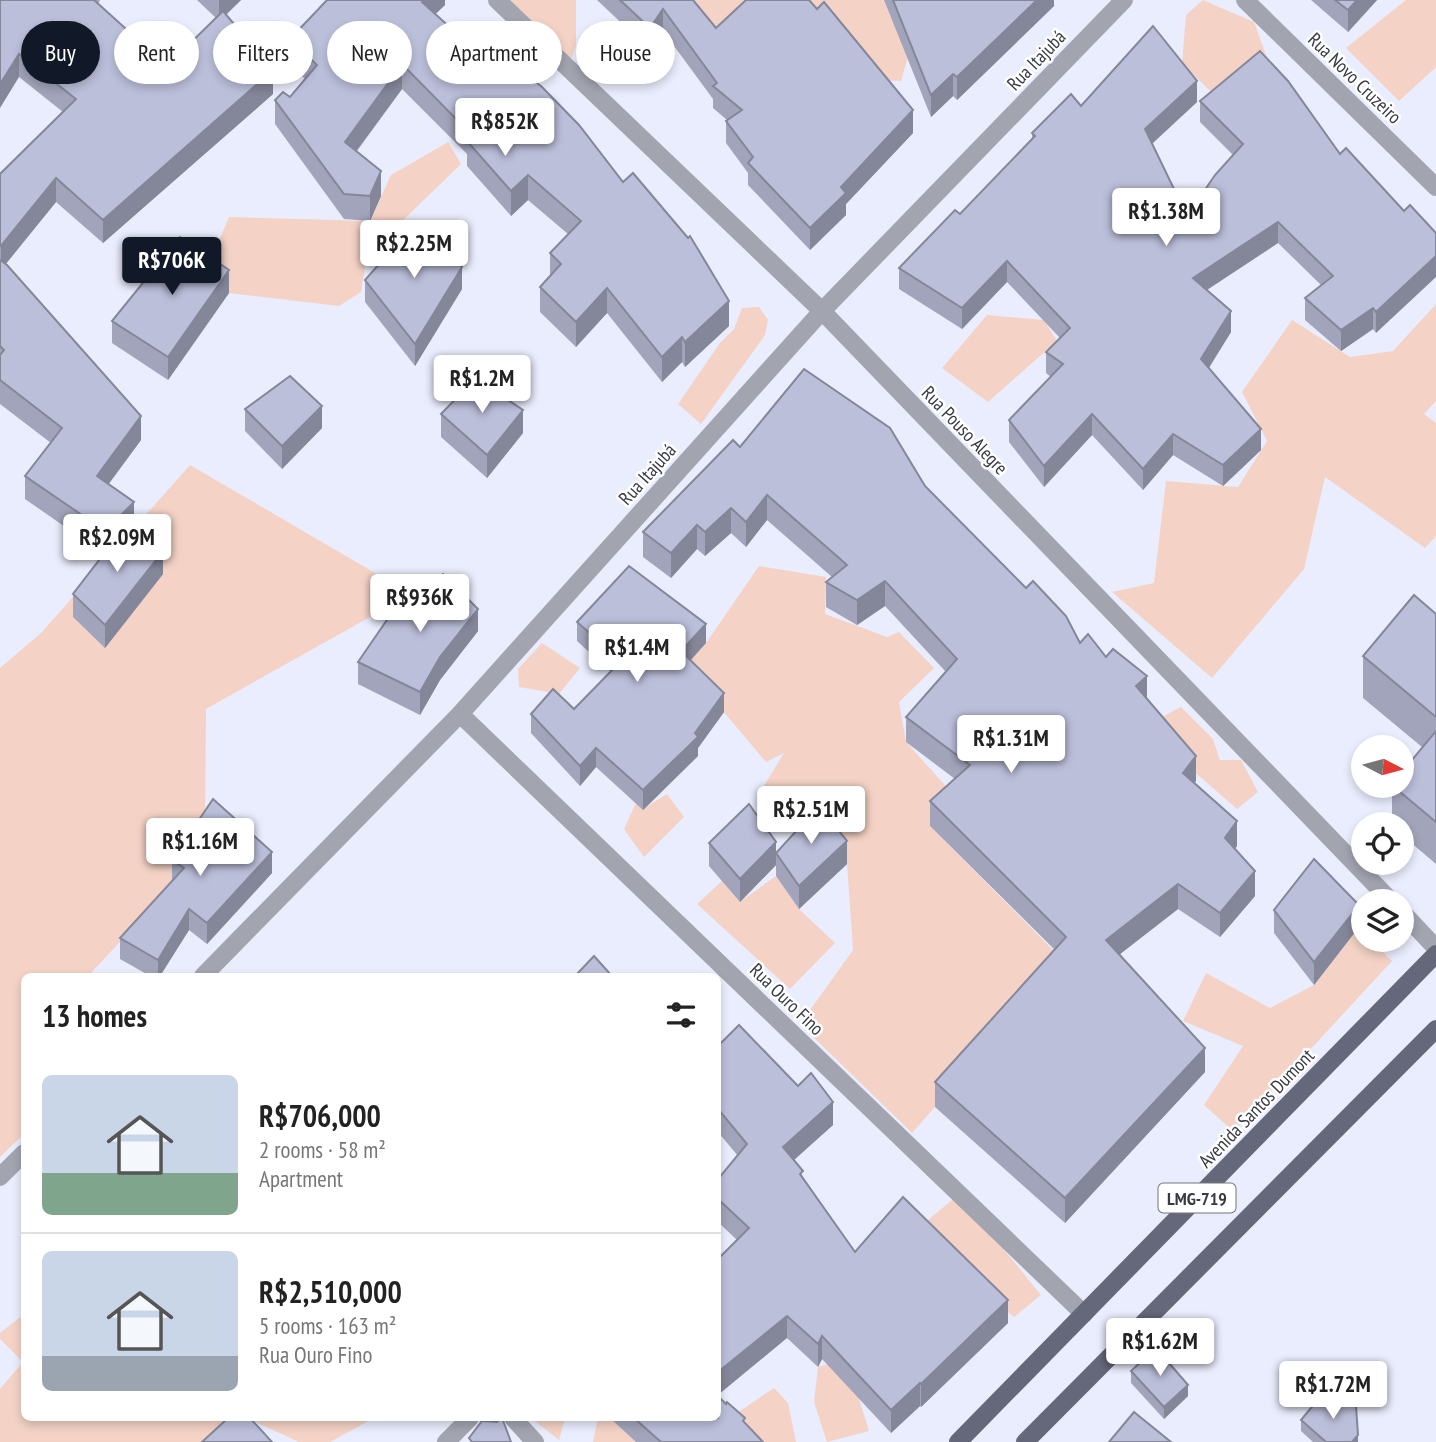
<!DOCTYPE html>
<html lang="en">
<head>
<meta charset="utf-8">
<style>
	:root { --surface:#fff; --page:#f2f2f2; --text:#222; --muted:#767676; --line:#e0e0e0; --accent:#111827 }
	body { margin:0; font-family:"PT Sans Narrow",sans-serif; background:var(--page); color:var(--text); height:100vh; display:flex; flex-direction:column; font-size:26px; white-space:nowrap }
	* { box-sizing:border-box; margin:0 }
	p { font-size:23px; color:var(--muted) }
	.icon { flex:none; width:38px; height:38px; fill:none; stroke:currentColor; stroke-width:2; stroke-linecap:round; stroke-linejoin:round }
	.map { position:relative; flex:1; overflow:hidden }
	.side { position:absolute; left:21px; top:973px; width:700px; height:448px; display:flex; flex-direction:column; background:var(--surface); border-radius:10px; box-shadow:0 4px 10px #0003 }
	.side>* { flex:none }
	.hud { position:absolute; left:21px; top:21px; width:700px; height:63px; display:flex; gap:14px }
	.needle { width:46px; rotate:96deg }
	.buttons { position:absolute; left:1351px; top:735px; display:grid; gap:14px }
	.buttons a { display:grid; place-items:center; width:63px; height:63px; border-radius:50%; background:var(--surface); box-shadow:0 4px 10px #0003; font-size:35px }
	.price { position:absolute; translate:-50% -60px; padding:0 16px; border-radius:7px; background:#fff; color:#222; font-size:23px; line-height:46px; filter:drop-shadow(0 2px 4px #0008) }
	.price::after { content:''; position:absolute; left:50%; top:42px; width:21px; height:16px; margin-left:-10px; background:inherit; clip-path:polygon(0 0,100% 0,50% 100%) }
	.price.current { background:var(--accent); color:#fff }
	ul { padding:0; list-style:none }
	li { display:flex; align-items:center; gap:21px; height:175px; padding:0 21px }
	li+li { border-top:2px solid var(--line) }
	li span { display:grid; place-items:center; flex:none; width:196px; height:140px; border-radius:10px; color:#555 }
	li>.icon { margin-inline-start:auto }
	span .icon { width:84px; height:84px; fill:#fffc; stroke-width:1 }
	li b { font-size:30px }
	h2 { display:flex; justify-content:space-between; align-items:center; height:84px; padding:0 21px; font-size:30px }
	.chip { padding:0 24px; border-radius:32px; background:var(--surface); box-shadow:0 4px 10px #0003; font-size:24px; line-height:63px }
	.chip.current { background:var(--accent); color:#fff }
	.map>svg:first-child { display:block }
	.green { fill:#f4d3c6 }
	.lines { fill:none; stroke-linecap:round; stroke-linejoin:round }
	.minor { stroke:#a2a4b0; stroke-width:18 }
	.primary { stroke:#65677b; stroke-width:18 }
	.wall { fill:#a2a4bb }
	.shaded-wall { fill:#848699 }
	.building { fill:#bcbfda; stroke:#848699; stroke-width:2 }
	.labels { text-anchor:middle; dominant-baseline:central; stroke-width:5; stroke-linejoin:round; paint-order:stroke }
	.shield { fill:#fff; stroke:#73747b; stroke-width:2 }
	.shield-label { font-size:18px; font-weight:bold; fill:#373943 }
	.street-label { font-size:19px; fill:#373943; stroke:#fff }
</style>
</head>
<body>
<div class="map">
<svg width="1436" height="1442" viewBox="0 0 1436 1442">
	<rect width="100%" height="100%" fill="#eaedfd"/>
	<g class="green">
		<polygon points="508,0 576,0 576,45 571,59"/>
		<polygon points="679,0 749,0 685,51"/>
		<polygon points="805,0 884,0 908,57 901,81 870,80"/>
		<polygon points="1203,0 1254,22 1271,69 1223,103 1182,64 1186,15"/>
		<polygon points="1406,0 1436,0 1436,67 1399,101 1346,48"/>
		<polygon points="448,142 461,164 367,255 361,292 339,306 229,293 204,276 229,217 370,221 391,175"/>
		<polygon points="1436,304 1436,401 1424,414 1436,423 1436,536 1425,548 1325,477 1304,569 1212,678 1112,592 1154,583 1166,481 1238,487 1267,441 1242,392 1292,320 1350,357 1393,351"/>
		<polygon points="759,307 768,320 765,335 701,424 678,404 720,343 734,329 742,308"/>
		<polygon points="987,315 1044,320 1057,341 988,402 942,368"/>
		<polygon points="190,465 411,594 206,709 205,826 164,895 88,976 24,976 24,1134 0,1157 0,668 41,633"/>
		<polygon points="759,566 826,577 825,614 887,637 899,632 934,668 899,702 906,742 952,793 930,826 1064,961 912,1133 800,1024 853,950 847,864 801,836 759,794 784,753 766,762 685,666 706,643"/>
		<polygon points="542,643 580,668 559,694 519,687 518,669"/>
		<polygon points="1181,707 1213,739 1220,760 1241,760 1258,792 1237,809 1143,727"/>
		<polygon points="667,794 684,817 644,857 624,829 636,803 643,809"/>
		<polygon points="776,876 799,909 835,943 790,989 697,904 722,881 740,902"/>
		<polygon points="1359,927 1363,932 1363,940 1371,940 1392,961 1234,1132 1204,1105 1243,1046 1183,1021 1206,973 1270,1008 1314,985"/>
		<polygon points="959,1194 1041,1295 1014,1317 915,1231"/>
		<polygon points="24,1314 24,1418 237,1418 214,1442 0,1442 0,1389 23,1362 0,1339 0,1333"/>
		<polygon points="846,1358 869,1431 827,1442 814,1402 818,1367"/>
		<polygon points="774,1388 788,1403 796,1442 741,1442 737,1413"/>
		<polygon points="247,1418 374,1418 330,1442 299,1442"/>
		<polygon points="531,1418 565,1418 559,1440"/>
		<polygon points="598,1418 610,1418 635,1440 634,1442 593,1442"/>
	</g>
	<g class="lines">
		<g class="minor">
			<polyline points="497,0 822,311 1391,901"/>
			<polyline points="1245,0 1436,187"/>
			<polyline points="460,714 1084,1314"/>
			<polyline points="1402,912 1436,948"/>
			<polyline points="203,976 460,714 822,311 1124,0"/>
			<polyline points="0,1177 24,1153"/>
			<polyline points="513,1418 535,1442"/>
			<polyline points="446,1442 470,1418"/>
		</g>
		<g class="primary">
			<polyline points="958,1442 1436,954"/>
			<polyline points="1025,1442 1436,1029"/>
		</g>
	</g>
	<g class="wall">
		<polygon points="0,0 100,0 98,4 167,66 216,18 197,0 241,0 226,15 273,94 103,243 56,202 5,264 141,440 108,484 134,525 131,528 163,574 105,648 73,617 73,594 104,554 25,499 25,476 51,443 0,404 0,174 63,112 19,77"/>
		<polygon points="445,0 445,5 435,14 729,326 685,367 682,362 662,382 607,313 576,347 540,312 540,287 550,276 550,253 568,234 528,200 511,216 467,166 467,154 402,89 357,151 381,196 370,221 344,219 275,124 275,100 290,97 305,79 290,64 290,39"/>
		<polygon points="597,0 693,0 716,28 913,133 846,204 846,215 810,250 748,185 748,173 726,143 726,121 727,120 713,108 713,99 663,31 650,50"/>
		<polygon points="884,0 1054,0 1054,6 957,100 953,96 931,117"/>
		<polygon points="1311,0 1377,0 1348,32"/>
		<polygon points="1200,101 1340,154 1404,211 1376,333 1373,329 1341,351 1305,320 1305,298 1321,285 1278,243 1207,290 1231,332 1209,368 1261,450 1223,486 1173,455 1143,490 1092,435 1044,487 1009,442 1009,420 1051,377 1046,373 1046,352 1060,338 1007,282 962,329 899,289 899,268 960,214 1032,139 1032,133 1081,106 1197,102 1152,144 1187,216 1233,155 1200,122"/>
		<polygon points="365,280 462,289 415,366 365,302"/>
		<polygon points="229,293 168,380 112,343 112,321"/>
		<polygon points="245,409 322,428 282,469 245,431"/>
		<polygon points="441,414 523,433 487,478 441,437"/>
		<polygon points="740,447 925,486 1080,643 1106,657 1147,698 1196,781 1194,783 1237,846 1235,849 1255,896 1220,937 1178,909 1120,954 1205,1072 1065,1223 935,1107 935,1082 1055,950 930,826 930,801 955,779 906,742 906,717 946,672 885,606 857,625 826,607 826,582 832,577 767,520 746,547 731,533 705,556 697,549 671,578 643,557 643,532"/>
		<polygon points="1436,614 1436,864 1402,835 1402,824 1392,824 1392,786 1402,786 1422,747 1363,698 1363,656"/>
		<polygon points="577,622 706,643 690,660 724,712 698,748 698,756 643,810 596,767 580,786 531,733 531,714 574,709 611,672 577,641"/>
		<polygon points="478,631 440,680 420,715 358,684 358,662"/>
		<polygon points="709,843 776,865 740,902 709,866"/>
		<polygon points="776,853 847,864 799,909 776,876"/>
		<polygon points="172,860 272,873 207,944 189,930 160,976 150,976 120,959 120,938 172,881"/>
		<polygon points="1274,910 1359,927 1314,985 1274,933"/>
		<polygon points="718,1046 833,1125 793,1160 803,1177 855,1252 1008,1323 921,1407 920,1406 891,1433 822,1359 818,1367 787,1338 737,1240 718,1222 718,1179 738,1156 718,1132"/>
		<polygon points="1131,1371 1188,1396 1164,1419 1131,1383"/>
		<polygon points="610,1418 718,1418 745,1424 763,1442 636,1442"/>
		<polygon points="1301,1420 1358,1442 1313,1442 1301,1431"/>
	</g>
	<g class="shaded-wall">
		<polygon points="219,0 241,0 219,21"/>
		<polygon points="424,0 445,0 445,5 422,27 422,2"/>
		<polygon points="1037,0 1054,0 1054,6 957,100 957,77"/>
		<polygon points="1357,0 1377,0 1348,32 1348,10"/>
		<polygon points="663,9 663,31 650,50 650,28"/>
		<polygon points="19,54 19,77 0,108 0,84"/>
		<polygon points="402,64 402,89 345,166 345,142"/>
		<polygon points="273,70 273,94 103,243 103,220"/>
		<polygon points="953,74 953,96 931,117 931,95"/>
		<polygon points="1197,81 1197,102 1145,150 1145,129"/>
		<polygon points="913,110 913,133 846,204 846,215 810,250 810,228 841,187"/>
		<polygon points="381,171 381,196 370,221 370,196"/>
		<polygon points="528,175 528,200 511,216 511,191"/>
		<polygon points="56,178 56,202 1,270 1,246"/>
		<polygon points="1278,222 1278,243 1193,299 1193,278"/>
		<polygon points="1436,256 1436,277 1376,333 1376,312"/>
		<polygon points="1007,261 1007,282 962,329 962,308"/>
		<polygon points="462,267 462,289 415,366 415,344"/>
		<polygon points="229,270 229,293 168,380 168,357"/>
		<polygon points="607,288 607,313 576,347 576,322"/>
		<polygon points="729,301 729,326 685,367 685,342"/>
		<polygon points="1373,308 1373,329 1341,351 1341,330"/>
		<polygon points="1231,311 1231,332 1201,380 1201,359"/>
		<polygon points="682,337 682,362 662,382 662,357"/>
		<polygon points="322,406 322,428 282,469 282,446"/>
		<polygon points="523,410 523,433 487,478 487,455"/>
		<polygon points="1092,414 1092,435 1044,487 1044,466"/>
		<polygon points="141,416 141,440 97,500 97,476"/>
		<polygon points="1261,429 1261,450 1223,486 1223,465"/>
		<polygon points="1173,434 1173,455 1143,490 1143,469"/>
		<polygon points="767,495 767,520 746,547 746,522"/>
		<polygon points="134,502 134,525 105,555 105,531"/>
		<polygon points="731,508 731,533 705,556 705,532"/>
		<polygon points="697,525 697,549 671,578 671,553"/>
		<polygon points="163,551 163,574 105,648 105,625"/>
		<polygon points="885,581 885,606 857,625 857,600"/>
		<polygon points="478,609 478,631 440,680 420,715 420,692 440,657"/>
		<polygon points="706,624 706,643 681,671 681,651"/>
		<polygon points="1147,676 1147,700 1136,686"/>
		<polygon points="724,693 724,712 698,748 698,756 643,810 643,790 695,733"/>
		<polygon points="596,748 596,767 580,786 580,766"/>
		<polygon points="1196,756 1196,781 1183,798 1183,773"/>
		<polygon points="1237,821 1237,846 1225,862 1225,838"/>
		<polygon points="847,841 847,864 799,909 799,886"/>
		<polygon points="776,842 776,865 740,902 740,879"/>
		<polygon points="272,852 272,873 207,944 207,923"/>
		<polygon points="1255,871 1255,896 1220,937 1220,913"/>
		<polygon points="1178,884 1178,909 1106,965 1106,940"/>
		<polygon points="1359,905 1359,927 1314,985 1314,962"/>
		<polygon points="189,909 189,930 160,976 158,976 158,960"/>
		<polygon points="1205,1048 1205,1072 1065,1223 1065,1198"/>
		<polygon points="833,1102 833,1125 783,1170 783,1147"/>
		<polygon points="1008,1300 1008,1323 921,1407 921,1384"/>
		<polygon points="787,1316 787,1338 718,1395 718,1372"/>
		<polygon points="822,1336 822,1359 818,1367 818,1344"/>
		<polygon points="920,1383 920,1406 891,1433 891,1410"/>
		<polygon points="1188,1385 1188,1396 1164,1419 1164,1407"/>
		<polygon points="1358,1435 1358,1442 1352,1442"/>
	</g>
	<g class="building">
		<polygon points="0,0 94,0 167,66 223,11 273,70 103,220 56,178 1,246 0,245 0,174 76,99 19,54 0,84"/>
		<polygon points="327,0 424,0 422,2 486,60 493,53 541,86 579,125 623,182 633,173 688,238 690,236 729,301 685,342 682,337 662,357 607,288 576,322 540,287 561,264 550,253 581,221 528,175 511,191 467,141 472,135 402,64 345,142 381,171 370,196 344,194 275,100 283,92 290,97 317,65 290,39"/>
		<polygon points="620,0 693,0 716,28 746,0 809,0 817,9 824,2 913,110 841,187 846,193 810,228 748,163 753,157 726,121 742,110 713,86 717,83 663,9 650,28"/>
		<polygon points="893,0 1037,0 957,77 953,74 931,95"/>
		<polygon points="1335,0 1357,0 1348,10"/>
		<polygon points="1153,26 1197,81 1145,129 1187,216 1215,175 1243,144 1200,101 1260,51 1288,81 1340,154 1346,148 1404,211 1410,205 1436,233 1436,256 1376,312 1373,308 1341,330 1305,298 1333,276 1278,222 1193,278 1231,311 1201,359 1261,429 1223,465 1173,434 1143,469 1092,414 1044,466 1009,420 1063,364 1046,352 1070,328 1007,261 962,308 899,268 955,210 960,214 1035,136 1032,133 1071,94 1081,106"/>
		<polygon points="416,222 462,267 415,344 365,280"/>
		<polygon points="180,237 229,270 168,357 112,321"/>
		<polygon points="0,260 7,265 141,416 97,476 134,502 105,531 25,476 62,428 0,380 0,355 4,350 0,346"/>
		<polygon points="804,369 890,428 925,486 1026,588 1033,581 1066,616 1080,643 1088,634 1106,657 1113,649 1147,676 1136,686 1196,756 1183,773 1237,821 1225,838 1255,871 1220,913 1178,884 1106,940 1205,1048 1065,1198 935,1082 1066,937 930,801 970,765 906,717 957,659 885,581 857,600 826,582 847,565 767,495 746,522 731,508 705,532 697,525 671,553 643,532 733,440 740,447"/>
		<polygon points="290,376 322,406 282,446 245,409"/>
		<polygon points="471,383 483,383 523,410 487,455 441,414"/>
		<polygon points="126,525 163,551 105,625 73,594"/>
		<polygon points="629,566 706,624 681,651 724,693 695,733 698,737 643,790 596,748 580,766 531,714 553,689 574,709 621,661 577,622"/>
		<polygon points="443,574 478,609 440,657 420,692 358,662 389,617"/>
		<polygon points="1414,595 1436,614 1436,717 1363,656"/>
		<polygon points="1436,731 1436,822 1393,786 1402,786 1402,772"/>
		<polygon points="213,799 272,852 207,923 189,909 158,960 120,938 184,868 172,860"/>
		<polygon points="749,804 776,842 740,879 709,843"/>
		<polygon points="819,806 847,841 799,886 776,853"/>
		<polygon points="1314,859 1359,905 1314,962 1274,910"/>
		<polygon points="594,956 612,976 575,976"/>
		<polygon points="739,1025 798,1086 811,1073 833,1102 783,1147 803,1171 800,1174 855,1252 903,1197 1008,1300 921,1384 920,1383 891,1410 822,1336 818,1344 787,1316 718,1372 718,1259 749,1228 718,1199 718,1179 747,1144 718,1109 718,1046"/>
		<polygon points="1156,1348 1188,1385 1164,1407 1131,1371"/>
		<polygon points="718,1396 726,1404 727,1402 745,1418 743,1421 763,1442 661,1442 634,1418 718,1418"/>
		<polygon points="1320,1397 1356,1406 1358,1435 1352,1442 1326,1442 1301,1420"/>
		<polygon points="1134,1412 1171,1442 1109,1442"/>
		<polygon points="228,1418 250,1418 272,1442 202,1442"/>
		<polygon points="502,1418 511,1442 472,1442 469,1438 482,1421 497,1422"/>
	</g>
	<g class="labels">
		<rect class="shield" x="1158.5" y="1183.5" width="77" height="29" rx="5"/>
		<g class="shield-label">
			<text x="1197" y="1198">LMG-719</text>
		</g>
		<g class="street-label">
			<text transform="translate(1036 60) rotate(-46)">Rua Itajubá</text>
			<text transform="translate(1355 78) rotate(44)">Rua Novo Cruzeiro</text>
			<text transform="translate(965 430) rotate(46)">Rua Pouso Alegre</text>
			<text transform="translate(647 474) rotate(-48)">Rua Itajubá</text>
			<text transform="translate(787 999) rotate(44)">Rua Ouro Fino</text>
			<text transform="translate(1256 1108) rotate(-46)">Avenida Santos Dumont</text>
		</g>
	</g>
</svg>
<div class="buttons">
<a><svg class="needle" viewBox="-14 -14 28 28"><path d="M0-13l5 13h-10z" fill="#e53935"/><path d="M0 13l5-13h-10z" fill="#767676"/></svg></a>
<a><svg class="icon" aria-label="locate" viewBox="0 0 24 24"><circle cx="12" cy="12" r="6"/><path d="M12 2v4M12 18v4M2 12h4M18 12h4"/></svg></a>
<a><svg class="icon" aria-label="layers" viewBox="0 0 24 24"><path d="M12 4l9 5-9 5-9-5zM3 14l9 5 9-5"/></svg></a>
</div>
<b class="price" style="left:505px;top:158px">R$852K</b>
<b class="price" style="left:1166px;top:248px">R$1.38M</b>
<b class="price" style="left:414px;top:280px">R$2.25M</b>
<b class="price current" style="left:172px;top:297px">R$706K</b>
<b class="price" style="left:482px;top:415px">R$1.2M</b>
<b class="price" style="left:117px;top:574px">R$2.09M</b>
<b class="price" style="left:420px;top:634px">R$936K</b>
<b class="price" style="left:637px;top:684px">R$1.4M</b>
<b class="price" style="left:1011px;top:775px">R$1.31M</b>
<b class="price" style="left:811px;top:846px">R$2.51M</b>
<b class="price" style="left:200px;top:878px">R$1.16M</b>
<b class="price" style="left:1160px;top:1378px">R$1.62M</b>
<b class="price" style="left:1333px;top:1421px">R$1.72M</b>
<div class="hud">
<a class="chip current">Buy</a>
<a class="chip">Rent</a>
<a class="chip">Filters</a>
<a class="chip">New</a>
<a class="chip">Apartment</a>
<a class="chip">House</a>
</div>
<section class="side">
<h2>13 homes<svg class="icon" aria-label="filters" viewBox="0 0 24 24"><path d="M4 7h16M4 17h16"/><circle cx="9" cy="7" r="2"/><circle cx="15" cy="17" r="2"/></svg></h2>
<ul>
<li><span style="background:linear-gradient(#c9d6e8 70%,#7fa58c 0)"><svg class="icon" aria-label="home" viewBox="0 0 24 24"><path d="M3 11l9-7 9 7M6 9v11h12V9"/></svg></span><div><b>R$706,000</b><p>2 rooms · 58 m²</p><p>Apartment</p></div></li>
<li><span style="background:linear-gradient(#c9d6e8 75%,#9aa5b1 0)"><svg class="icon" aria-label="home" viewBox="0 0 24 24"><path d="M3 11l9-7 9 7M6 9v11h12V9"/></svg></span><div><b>R$2,510,000</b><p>5 rooms · 163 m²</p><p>Rua Ouro Fino</p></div></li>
</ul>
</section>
</div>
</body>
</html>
